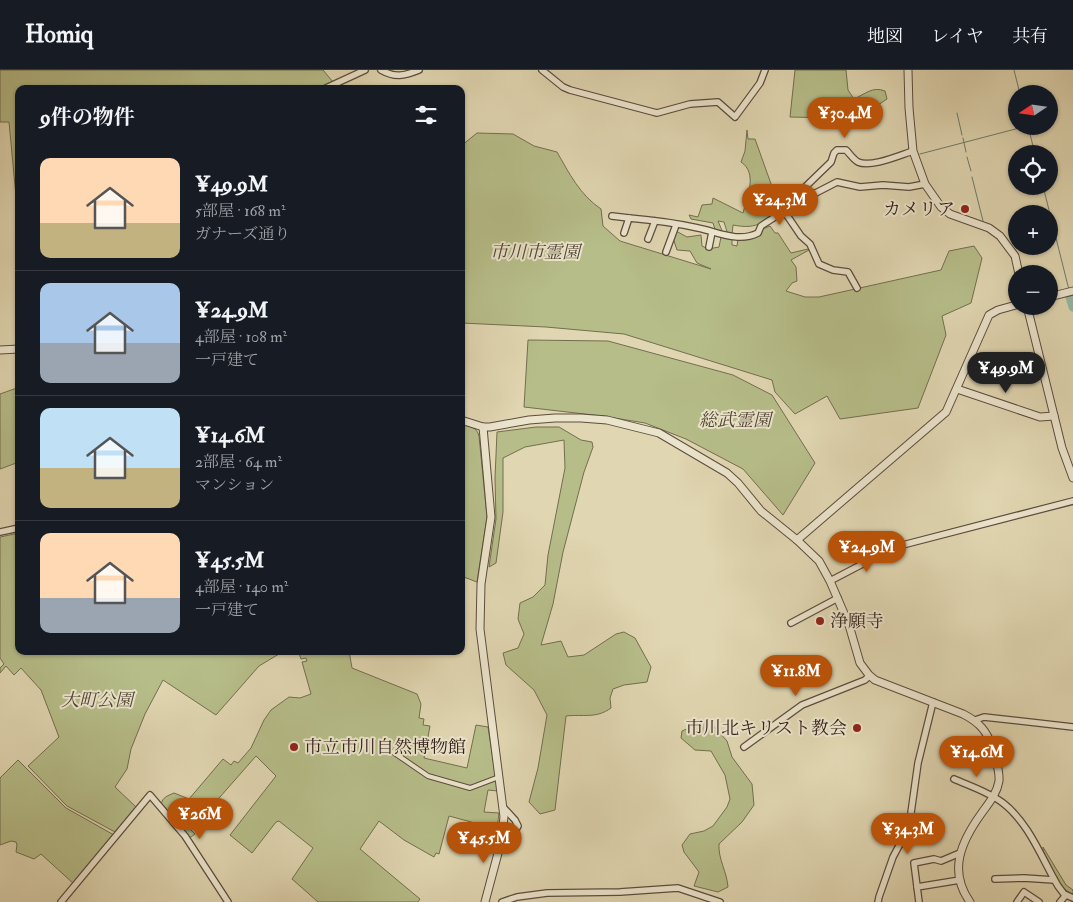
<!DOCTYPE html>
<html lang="ja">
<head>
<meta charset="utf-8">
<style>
	:root { --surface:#171b24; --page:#20242c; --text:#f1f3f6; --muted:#9ea1a6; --line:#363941; --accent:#b45309 }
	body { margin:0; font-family:"IM FELL Double Pica","Noto Serif JP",serif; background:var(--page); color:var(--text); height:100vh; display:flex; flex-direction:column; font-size:19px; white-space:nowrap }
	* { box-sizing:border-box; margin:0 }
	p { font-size:16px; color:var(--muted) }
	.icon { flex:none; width:28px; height:28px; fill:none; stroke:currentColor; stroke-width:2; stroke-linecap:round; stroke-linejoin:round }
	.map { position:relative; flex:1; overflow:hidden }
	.panel { position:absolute; left:15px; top:15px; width:450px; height:570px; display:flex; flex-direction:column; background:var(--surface); border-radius:10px; box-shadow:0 1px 4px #0004 }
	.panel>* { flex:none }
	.needle { width:32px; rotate:257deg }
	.tools { position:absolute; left:1008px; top:15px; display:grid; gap:10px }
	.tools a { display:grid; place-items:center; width:50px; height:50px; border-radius:50%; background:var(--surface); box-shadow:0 1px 4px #0004; font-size:25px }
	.price { position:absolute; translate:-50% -42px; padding:0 11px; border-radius:18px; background:var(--accent); color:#fff; font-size:16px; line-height:32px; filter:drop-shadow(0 1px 2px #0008) }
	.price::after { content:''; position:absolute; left:50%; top:30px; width:15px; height:11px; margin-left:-8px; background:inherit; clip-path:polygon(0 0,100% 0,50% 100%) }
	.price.on { background:#222; color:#fff }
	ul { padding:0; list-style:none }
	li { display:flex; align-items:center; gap:15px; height:125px; padding:0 25px }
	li+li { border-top:1px solid var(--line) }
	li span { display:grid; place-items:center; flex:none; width:140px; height:100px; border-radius:10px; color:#555 }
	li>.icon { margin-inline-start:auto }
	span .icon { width:60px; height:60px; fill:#fffc; stroke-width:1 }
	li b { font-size:21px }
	h2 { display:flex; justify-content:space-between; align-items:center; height:60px; padding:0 25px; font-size:21px }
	header { display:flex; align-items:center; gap:30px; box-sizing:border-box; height:70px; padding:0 25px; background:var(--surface); border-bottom:1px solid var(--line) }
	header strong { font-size:24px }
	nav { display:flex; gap:28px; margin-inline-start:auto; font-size:18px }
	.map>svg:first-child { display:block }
	.green { fill:#b6bd89; stroke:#736e50 }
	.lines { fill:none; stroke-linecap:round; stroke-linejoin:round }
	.stream { stroke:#6d7c6d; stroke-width:1 }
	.river { stroke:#95baa6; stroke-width:9 }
	.pedestrian-casing { stroke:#5c4c3e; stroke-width:6 }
	.minor-casing { stroke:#5c4c3e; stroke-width:8 }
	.tertiary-casing { stroke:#5c4c3e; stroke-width:9 }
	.pedestrian { stroke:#ebe4cc; stroke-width:4 }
	.minor { stroke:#ebe4cc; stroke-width:5.5 }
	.tertiary { stroke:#ebe4cc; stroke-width:7 }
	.poi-dot { fill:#8f2418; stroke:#ebe4cc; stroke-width:2 }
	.labels { text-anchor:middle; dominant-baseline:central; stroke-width:4; stroke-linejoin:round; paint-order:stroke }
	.poi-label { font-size:18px; fill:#301e17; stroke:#ebe4cc; text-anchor:end }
	.park-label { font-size:18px; font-style:italic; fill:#524634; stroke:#ebe4cc }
</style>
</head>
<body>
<header>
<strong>Homiq</strong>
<nav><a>地図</a><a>レイヤ</a><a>共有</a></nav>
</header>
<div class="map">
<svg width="1073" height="832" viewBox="0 0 1073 832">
	<rect width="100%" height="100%" fill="#e0d6b1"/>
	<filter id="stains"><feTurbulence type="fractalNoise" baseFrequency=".004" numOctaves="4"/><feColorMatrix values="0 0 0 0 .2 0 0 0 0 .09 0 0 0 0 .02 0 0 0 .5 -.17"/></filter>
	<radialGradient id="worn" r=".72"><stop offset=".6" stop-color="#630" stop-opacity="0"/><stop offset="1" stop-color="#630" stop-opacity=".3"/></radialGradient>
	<g class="green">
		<polygon points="0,0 323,0 333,12 316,19 19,19 19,158 9,52 0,52"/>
		<path d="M795,0H846L848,20L854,29C865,24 873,16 885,21L887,29L875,37L852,38L838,48L790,47Z"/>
		<path d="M747,60L748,69H755L775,125L780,132C767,152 758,160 733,155L732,165H728L724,152L718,151L723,163L716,162L713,153L691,149L689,145L698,147L702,135L712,134L713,128L743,143C747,128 758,103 741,92L745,81Z"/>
		<path d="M477,63L513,64L534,76L557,82C569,103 580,125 601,139L603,156L620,171L711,199L697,193L690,181L677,180L673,168L676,161L687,167L701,165L702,176L708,179L719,177L721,167L732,168V175L737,176L738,169L744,170L761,165L760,160L770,156L775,163H778L791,183L808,179L809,180L791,190L796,197L797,211L792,213L786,221L805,227H819L941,200L949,181L974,176L982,188L971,233L942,246L946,265L918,338L840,349L827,326L795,344L775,322L772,310L624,264L546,257L461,253V76Z"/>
		<polygon points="528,270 608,271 733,305 772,325 815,393 783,445 743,399 686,369 645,353 602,346 524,337"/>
		<polygon points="17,318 19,324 19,392 0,399 0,324"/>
		<path d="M461,354C469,356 477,357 479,366L487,447L477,512L461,506Z"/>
		<path d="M536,357H559L581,370L592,372L593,377L584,402L563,482L553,534L541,575L561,571L568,587L584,585L616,564L624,562L635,568L651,597L647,612L624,615L613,619L610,628L611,638C596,649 583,644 566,646L555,740L540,744L529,732L538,698L547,645L534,620L506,595L503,583L518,578L524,564L518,549L520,533L533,527L545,515L548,485L565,398L564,370L525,377L503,388V442L496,493L489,497L496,449L495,408L497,362Z"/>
		<polygon points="19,463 19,581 284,581 259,596 216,645 163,610 145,644 131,679 127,699 115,717 136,737 115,762 67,736 28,696 59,667 41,620 21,598 14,605 6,596 0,603 0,598 4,594 0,588 0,467"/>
		<path d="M298,581H349L352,598L417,624L421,634L419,648L424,649L423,655L430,656L424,688L467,698L476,655L488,657L498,721L488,720L484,742L499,743L497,759L449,746L439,784L436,783L434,787L404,770L379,751L360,779L420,829L418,832H318L292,809L313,778L279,751L276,752L252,783L230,765L276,706L256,686L191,760L195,764L191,767L189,768L161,734C163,727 167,726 174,723L189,729L223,689L231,695L234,691L238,693L251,678L264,650L271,640L289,627L300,628L311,624L302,592L307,591L306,588L301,589Z"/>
		<path d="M709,651L727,671L732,687L752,714L754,735L742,752L719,774C718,789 727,802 728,817L718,822L694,816L699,802L684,782L682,775L690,764L704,761L713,756L727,737L730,729L725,705L711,681L695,680L681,668L682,661L696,655Z"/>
		<polygon points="18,690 66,738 114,765 74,814 41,784 34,789 16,782 17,775 16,772 11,771 0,775 0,708"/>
		<polygon points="1043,777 1066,815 1073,820 1073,825 1061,817 1043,781"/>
	</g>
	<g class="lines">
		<g class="stream">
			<polyline points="1014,0 1020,24"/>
			<polyline points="957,43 962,65"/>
			<polyline points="1028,56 1035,84"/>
			<polyline points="963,68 966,82"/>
			<polyline points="920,84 1027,56"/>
			<polyline points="967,87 971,101"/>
			<polyline points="972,107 983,151"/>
			<polyline points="1043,116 1069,220"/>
		</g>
		<polyline class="river" points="1070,227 1073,237"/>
		<defs>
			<polyline id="pedestrian" points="393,682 428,706 470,718 499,707"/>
			<g id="minor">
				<path d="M381,0C395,8 404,6 419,0"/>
				<polyline points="542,0 563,17 570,20 653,42 657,43 690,34 718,32 735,47 760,13 765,0"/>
				<polyline points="324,19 365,0"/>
				<path d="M801,121L831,92L834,83L837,80H846C850,84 853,89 858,92C871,98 900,85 913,81"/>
				<polyline points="782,138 801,166 810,174 819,194 833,200 848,202 857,218"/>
				<polyline points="612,146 629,148"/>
				<path d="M624,163L629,148C652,150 676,153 698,158C718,162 738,173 758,163L761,156L775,147L785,134L801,121L808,127L837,112L860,117L883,115L909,117L925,114"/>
				<polyline points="648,169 655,151"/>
				<polyline points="709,177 712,162"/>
				<polyline points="666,182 676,155"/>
				<polyline points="0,462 19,458"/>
				<polyline points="830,511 895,477 1073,431"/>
				<polyline points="791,553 838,528"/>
				<polyline points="975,650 984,647 1073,657"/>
				<polyline points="744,677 802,635 865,610 869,606"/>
				<path d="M954,709C970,716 989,722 1003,733C1029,753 1042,789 1058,816L1064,824L1073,828"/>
				<polyline points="503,762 514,763 518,756 515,750 503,737"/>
				<polyline points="995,809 1024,808 1054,810"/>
				<polyline points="917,817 960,810"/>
				<polyline points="61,832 150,725 185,766 228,832"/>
				<polyline points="502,832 517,827 547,823 620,822 678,818 720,832"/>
				<polyline points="878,832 879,827 893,787 909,757 918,693 933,632"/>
				<polyline points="919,832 914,793 934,789 941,791 960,783"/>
				<polyline points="1017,832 1024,822 1039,832"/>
				<polyline points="1060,832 1066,825"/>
			</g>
			<g id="tertiary">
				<polyline points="908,0 909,38 913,81 925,114 941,137 950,144 989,158 1000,166 1015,186 1019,204"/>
				<polyline points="1049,227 1073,221"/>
				<polyline points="1027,236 1062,378 1073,408"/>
				<polyline points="0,280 19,279"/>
				<polyline points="957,319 1040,347 1054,346"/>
				<path d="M461,350L483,357H490L529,350L555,348H581L607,350L659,363L727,403L738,413L761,441L797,470L819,491L830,511L849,555L860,593L869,605L875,610L963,644C979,652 987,661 992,677C995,688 1000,700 999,711C997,724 988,734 981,744C961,772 948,801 970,832"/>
				<polyline points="483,357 491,447 481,514 480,559 504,747 501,772 485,832"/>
				<polyline points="797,470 946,342 989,245 998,240 1016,235"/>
			</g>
		</defs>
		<use href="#pedestrian" class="pedestrian-casing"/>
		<use href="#minor" class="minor-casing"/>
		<use href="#tertiary" class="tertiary-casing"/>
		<use href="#pedestrian" class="pedestrian"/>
		<use href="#minor" class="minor"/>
		<use href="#tertiary" class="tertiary"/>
	</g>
	<g class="poi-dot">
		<circle cx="965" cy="139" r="5"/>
		<circle cx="820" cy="551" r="5"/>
		<circle cx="857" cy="658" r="5"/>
		<circle cx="294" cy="677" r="5"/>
	</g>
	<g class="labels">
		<g class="poi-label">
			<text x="955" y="139">カメリア</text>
			<text x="830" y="551" text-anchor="start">浄願寺</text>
			<text x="847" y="658">市川北キリスト教会</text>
			<text x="304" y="677" text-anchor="start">市立市川自然博物館</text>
		</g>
		<g class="park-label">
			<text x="535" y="182">市川市霊園</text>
			<text x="735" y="350">総武霊園</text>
			<text x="97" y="630">大町公園</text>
		</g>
	</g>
	<rect width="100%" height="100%" filter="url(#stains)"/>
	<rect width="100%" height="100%" fill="url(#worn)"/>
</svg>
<div class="tools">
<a><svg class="needle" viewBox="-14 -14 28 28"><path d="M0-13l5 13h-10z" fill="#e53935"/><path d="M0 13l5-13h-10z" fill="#9ea1a6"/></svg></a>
<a><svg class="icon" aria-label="locate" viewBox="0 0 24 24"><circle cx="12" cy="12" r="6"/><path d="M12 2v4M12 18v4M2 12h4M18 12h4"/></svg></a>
<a>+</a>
<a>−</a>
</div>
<b class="price" style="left:845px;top:69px">¥30.4M</b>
<b class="price" style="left:780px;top:156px">¥24.3M</b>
<b class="price on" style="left:1006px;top:324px">¥49.9M</b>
<b class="price" style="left:867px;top:503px">¥24.9M</b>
<b class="price" style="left:796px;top:627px">¥11.8M</b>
<b class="price" style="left:977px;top:708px">¥14.6M</b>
<b class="price" style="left:200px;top:770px">¥26M</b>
<b class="price" style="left:908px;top:785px">¥34.3M</b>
<b class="price" style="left:484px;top:794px">¥45.5M</b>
<section class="panel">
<h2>9件の物件<svg class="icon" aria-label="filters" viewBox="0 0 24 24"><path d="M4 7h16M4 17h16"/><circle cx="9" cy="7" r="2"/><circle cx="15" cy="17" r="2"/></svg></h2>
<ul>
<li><span style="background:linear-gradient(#ffd9b3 65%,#c2b280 0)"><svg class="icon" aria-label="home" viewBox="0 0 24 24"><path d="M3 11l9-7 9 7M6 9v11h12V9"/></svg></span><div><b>¥49.9M</b><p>5部屋 · 168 m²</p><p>ガナーズ通り</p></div></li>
<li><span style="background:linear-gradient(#a9c7e8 60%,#9aa5b1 0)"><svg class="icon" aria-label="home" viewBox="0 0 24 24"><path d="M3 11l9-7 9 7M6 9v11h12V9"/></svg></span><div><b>¥24.9M</b><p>4部屋 · 108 m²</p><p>一戸建て</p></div></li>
<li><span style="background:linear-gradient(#bfe0f5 60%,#c2b280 0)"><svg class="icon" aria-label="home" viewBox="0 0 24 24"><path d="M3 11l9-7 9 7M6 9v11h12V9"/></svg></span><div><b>¥14.6M</b><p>2部屋 · 64 m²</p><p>マンション</p></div></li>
<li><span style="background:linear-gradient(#ffd9b3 65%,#9aa5b1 0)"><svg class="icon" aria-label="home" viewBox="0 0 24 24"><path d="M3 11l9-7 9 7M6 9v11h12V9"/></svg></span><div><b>¥45.5M</b><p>4部屋 · 140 m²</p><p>一戸建て</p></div></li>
</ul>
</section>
</div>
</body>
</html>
